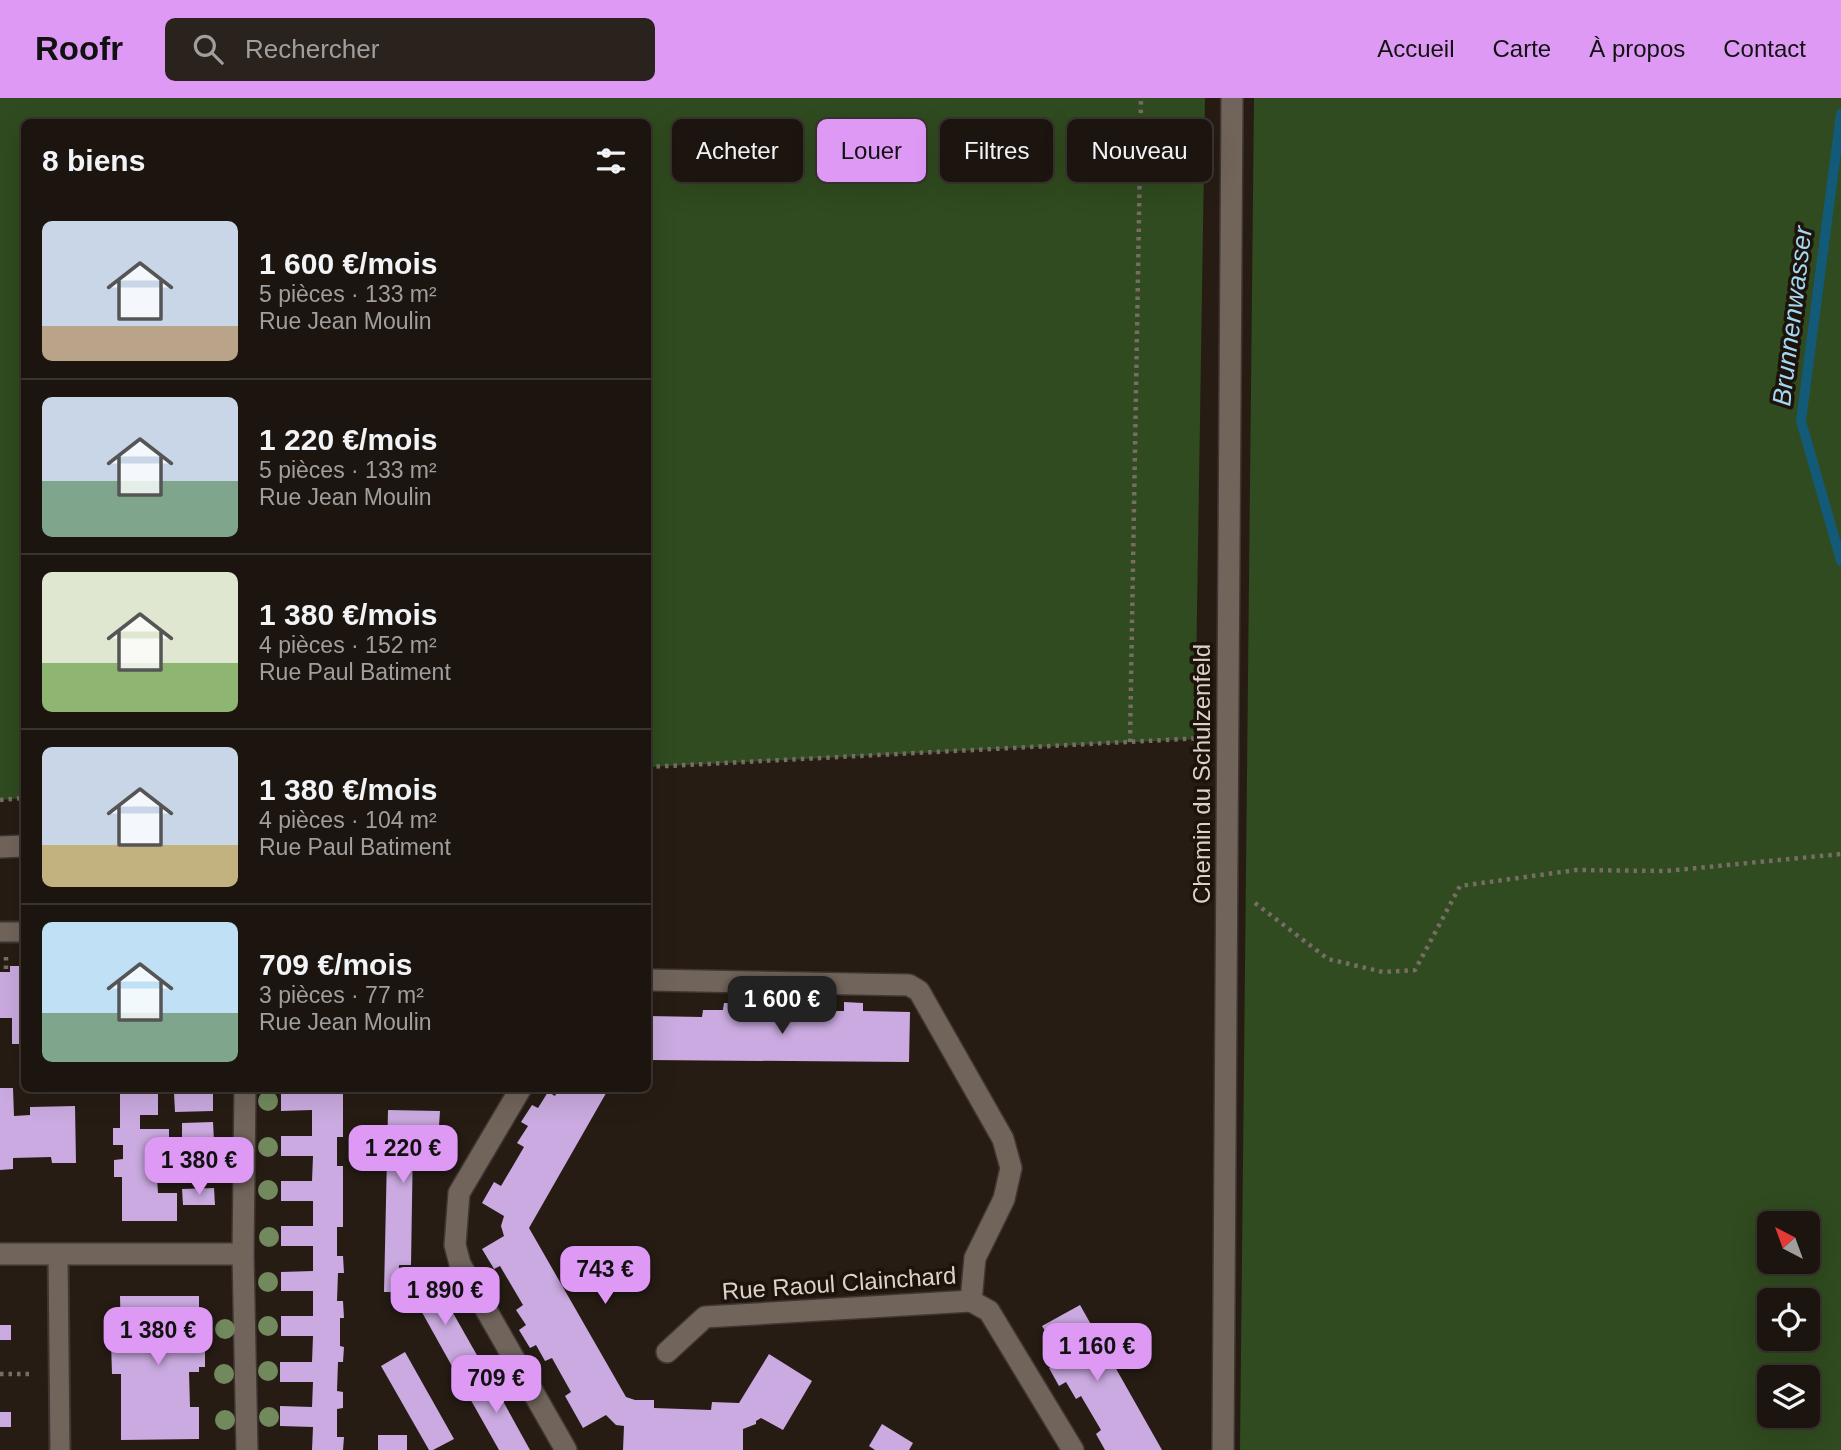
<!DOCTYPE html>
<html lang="fr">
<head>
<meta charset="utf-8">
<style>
	:root { --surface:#1c150f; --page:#29221d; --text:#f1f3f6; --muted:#a09f9e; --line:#3a342f; --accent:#dd99f4 }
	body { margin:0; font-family:Arial,sans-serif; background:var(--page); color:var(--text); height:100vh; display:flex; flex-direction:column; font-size:26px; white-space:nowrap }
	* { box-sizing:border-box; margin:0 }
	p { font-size:23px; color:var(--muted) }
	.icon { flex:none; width:38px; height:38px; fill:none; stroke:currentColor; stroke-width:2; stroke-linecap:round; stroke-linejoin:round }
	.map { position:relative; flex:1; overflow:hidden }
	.panel { position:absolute; left:21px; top:21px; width:630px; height:973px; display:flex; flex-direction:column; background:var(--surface); border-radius:10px; box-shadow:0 7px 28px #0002,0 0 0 2px var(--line) }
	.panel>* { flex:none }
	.top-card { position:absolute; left:672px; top:21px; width:665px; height:63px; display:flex; gap:14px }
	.needle { width:46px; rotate:319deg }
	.fabs { position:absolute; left:1757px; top:1113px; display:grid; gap:14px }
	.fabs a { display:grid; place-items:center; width:63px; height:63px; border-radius:10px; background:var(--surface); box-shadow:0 7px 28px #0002,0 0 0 2px var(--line); font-size:35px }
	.price { position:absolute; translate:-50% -60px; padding:0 16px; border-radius:14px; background:var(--accent); color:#111; font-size:23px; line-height:46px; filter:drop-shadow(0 2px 4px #0008) }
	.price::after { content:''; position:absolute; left:50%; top:42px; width:21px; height:16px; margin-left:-10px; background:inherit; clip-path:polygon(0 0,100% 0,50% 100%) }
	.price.active { background:#222; color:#fff }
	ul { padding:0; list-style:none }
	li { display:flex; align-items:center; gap:21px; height:175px; padding:0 21px }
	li+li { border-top:2px solid var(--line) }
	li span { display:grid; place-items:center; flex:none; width:196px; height:140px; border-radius:10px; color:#555 }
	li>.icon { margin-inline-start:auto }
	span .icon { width:84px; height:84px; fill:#fffc; stroke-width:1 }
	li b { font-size:30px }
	h2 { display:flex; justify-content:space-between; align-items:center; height:84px; padding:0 21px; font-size:30px }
	.pill { padding:0 24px; border-radius:10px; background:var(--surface); box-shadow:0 7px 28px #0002,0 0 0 2px var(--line); font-size:24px; line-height:63px }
	.pill.active { background:var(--accent); color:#111 }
	header { display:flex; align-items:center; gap:42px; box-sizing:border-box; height:98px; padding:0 35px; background:var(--accent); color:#111 }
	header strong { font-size:33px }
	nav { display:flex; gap:38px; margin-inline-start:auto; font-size:24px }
	.search { width:490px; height:63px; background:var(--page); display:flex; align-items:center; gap:18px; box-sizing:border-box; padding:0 24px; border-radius:10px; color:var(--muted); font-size:26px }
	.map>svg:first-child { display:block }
	.green { fill:#304b1f; fill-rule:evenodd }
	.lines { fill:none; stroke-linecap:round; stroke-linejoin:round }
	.stream { stroke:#125a77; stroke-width:10 }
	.building { fill:#caaae0 }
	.lane-casing { stroke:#3f3733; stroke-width:23 }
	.street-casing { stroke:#3f3733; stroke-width:24 }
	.path { stroke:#756d66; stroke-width:4.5; stroke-dasharray:3.5 5; stroke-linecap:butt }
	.lane { stroke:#71645b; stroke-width:19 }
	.street { stroke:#71645b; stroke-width:21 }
	.tree { fill:#72895d }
	.labels { text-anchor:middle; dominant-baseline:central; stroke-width:7; stroke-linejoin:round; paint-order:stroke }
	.street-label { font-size:24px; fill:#d9d2cd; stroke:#1d130b }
	.water-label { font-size:26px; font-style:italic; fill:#a3d8f4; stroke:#1d130b }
</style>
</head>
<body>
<header>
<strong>Roofr</strong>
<div class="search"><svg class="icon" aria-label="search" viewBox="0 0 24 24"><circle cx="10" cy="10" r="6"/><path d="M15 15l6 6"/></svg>Rechercher</div>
<nav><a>Accueil</a><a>Carte</a><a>À propos</a><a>Contact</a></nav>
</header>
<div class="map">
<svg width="1841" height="1352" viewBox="0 0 1841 1352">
	<rect width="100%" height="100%" fill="#261c14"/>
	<g class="green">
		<polygon points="0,0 1205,0 1195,641 648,669 648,24 24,24 24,700 0,702"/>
		<path d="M1254,0H1841V1352H1240ZM1769,1125H1808V1164H1769ZM1769,1202H1808V1241H1769ZM1769,1279H1808V1318H1769Z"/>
	</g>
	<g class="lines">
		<polyline class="stream" points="1841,16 1801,323 1841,463"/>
	</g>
	<g class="building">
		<polygon points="10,868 24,868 24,946 12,946 12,920 0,920 0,874 10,874"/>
		<polygon points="844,904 863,905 863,913 910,914 909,964 648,962 648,918 702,919 703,912 723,912 724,905 744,905 744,912 764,912 764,919 821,919 822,913 844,913"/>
		<polygon points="0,990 13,990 14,1018 30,1017 30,1009 75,1008 76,1065 52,1065 51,1059 13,1060 13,1071 0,1072"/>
		<polygon points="120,990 158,990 158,1017 140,1017 140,1031 169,1031 169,1050 160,1050 160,1065 169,1064 169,1080 157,1080 158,1095 177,1095 177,1123 122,1123 122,1079 114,1079 114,1062 123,1061 123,1047 113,1047 113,1030 120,1030"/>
		<polygon points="312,990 343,990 343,1039 337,1039 337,1068 343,1068 343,1129 337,1129 337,1158 343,1158 344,1175 338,1175 337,1203 343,1203 344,1220 340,1220 340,1248 344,1249 343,1264 338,1264 337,1293 343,1294 343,1310 337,1311 337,1339 344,1339 343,1352 312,1352 313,1329 280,1328 280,1308 312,1309 313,1284 280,1284 280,1264 312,1264 313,1238 281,1238 281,1218 313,1218 313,1193 281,1193 281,1174 313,1173 313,1148 281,1148 281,1128 313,1128 313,1103 281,1103 281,1083 312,1083 313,1058 281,1058 281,1038 312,1038 312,1012 281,1013 281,992 312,993"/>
		<polygon points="559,990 609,990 529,1130 626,1299 635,1302 654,1302 654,1310 711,1312 712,1304 739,1305 769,1256 812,1283 783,1332 761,1320 756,1323 756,1326 743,1331 743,1352 623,1352 624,1328 616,1327 606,1317 583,1330 565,1298 571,1294 552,1260 545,1263 536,1247 530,1250 519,1232 526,1227 516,1212 523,1207 500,1168 494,1171 482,1151 504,1138 501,1128 504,1118 482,1105 494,1084 501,1088 524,1049 517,1045 528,1028 521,1024 532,1007 538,1010 548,994 555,998"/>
		<polygon points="213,994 213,1013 175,1014 174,995"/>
		<polygon points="388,1012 440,1013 438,1043 413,1042 411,1167 399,1167 398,1194 384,1194"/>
		<polygon points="213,1024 214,1043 182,1044 182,1025"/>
		<polygon points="181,1059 213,1059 214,1077 181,1078"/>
		<polygon points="214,1090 215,1107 183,1107 182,1091"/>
		<polygon points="432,1178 482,1266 458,1279 409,1191"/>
		<polygon points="120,1198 199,1198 199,1222 189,1222 189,1241 205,1239 205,1269 199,1269 199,1274 189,1274 190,1309 199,1309 199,1341 121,1342 121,1276 112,1276 111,1244 121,1244"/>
		<polygon points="1080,1207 1162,1352 1105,1352 1096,1336 1101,1332 1081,1298 1076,1301 1066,1284 1059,1288 1049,1270 1055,1266 1046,1250 1053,1246 1042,1228"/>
		<rect x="0" y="1227" width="11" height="15"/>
		<polygon points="405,1254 454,1341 433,1352 429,1352 381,1268"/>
		<polygon points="488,1276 530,1352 499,1352 464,1290"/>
		<rect x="0" y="1314" width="11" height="15"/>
		<polygon points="882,1326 913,1345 909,1352 875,1352 869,1348"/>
		<rect x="378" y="1337" width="29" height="15"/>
	</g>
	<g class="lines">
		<defs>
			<g id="lane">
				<polyline points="0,834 24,834"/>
				<polyline points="58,1156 60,1352"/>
			</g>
			<g id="street">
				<polyline points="0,749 24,748"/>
				<polyline points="648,882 909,887 919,893 1003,1041 1011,1070 1004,1101 975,1160 971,1203"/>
				<polyline points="245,990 243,1156 247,1352"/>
				<polyline points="521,990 459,1095 455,1147 460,1166 566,1352"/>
				<polyline points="0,1156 243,1156"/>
				<polyline points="667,1254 705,1219 971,1203 989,1213 1073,1352"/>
				<polyline points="1223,1352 1232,0"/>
			</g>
		</defs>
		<use href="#lane" class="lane-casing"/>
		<use href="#street" class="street-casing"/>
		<g class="path">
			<polyline points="1130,644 1141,0"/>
			<polyline points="648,669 1203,640"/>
			<polyline points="0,702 24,700"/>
			<polyline points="1255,805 1328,861 1383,874 1415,872 1460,788 1576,772 1666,773 1841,756"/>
			<polyline points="6,859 6,874"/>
			<polyline points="0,1276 34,1276"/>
		</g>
		<use href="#lane" class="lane"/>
		<use href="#street" class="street"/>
	</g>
	<g class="tree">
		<circle cx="268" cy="1003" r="10"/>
		<circle cx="268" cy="1049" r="10"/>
		<circle cx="268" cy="1092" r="10"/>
		<circle cx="269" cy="1139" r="10"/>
		<circle cx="268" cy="1184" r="10"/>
		<circle cx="268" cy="1228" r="10"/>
		<circle cx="225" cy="1231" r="10"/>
		<circle cx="268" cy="1273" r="10"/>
		<circle cx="224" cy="1276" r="10"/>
		<circle cx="269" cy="1319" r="10"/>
		<circle cx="225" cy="1322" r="10"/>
	</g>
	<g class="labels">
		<g class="street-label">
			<text transform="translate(1201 676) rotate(-90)">Chemin du Schulzenfeld</text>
			<text transform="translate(839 1185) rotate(-4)">Rue Raoul Clainchard</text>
		</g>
		<g class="water-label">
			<text transform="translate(1792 218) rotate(-83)">Brunnenwasser</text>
		</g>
	</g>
</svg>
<div class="fabs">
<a><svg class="needle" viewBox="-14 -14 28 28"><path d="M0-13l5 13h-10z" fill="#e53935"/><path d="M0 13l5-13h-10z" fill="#a09f9e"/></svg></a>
<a><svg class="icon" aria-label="locate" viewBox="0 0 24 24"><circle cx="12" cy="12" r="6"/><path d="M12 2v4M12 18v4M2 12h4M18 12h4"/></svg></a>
<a><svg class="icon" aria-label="layers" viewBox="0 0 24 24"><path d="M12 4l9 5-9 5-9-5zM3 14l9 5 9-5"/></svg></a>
</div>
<b class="price active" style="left:782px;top:938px">1 600 €</b>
<b class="price" style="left:403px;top:1087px">1 220 €</b>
<b class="price" style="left:199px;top:1099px">1 380 €</b>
<b class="price" style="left:605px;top:1208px">743 €</b>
<b class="price" style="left:445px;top:1229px">1 890 €</b>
<b class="price" style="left:158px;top:1269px">1 380 €</b>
<b class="price" style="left:1097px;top:1285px">1 160 €</b>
<b class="price" style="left:496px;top:1317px">709 €</b>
<div class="top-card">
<a class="pill">Acheter</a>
<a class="pill active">Louer</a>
<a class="pill">Filtres</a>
<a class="pill">Nouveau</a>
</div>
<section class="panel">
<h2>8 biens<svg class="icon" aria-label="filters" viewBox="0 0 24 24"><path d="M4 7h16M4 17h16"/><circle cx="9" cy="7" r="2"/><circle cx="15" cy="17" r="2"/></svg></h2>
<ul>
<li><span style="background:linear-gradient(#c9d6e8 75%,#b9a48a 0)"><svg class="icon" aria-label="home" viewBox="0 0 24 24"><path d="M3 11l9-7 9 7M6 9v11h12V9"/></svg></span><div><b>1 600 €/mois</b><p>5 pièces · 133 m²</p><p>Rue Jean Moulin</p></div></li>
<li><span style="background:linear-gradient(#c9d6e8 60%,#7fa58c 0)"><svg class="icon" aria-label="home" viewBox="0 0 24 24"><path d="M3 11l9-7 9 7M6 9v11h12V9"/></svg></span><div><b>1 220 €/mois</b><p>5 pièces · 133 m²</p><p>Rue Jean Moulin</p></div></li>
<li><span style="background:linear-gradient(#dfe7d0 65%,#8fb573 0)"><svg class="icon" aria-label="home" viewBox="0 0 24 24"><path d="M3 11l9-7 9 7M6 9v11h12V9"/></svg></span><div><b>1 380 €/mois</b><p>4 pièces · 152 m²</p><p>Rue Paul Batiment</p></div></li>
<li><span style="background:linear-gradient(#c9d6e8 70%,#c2b280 0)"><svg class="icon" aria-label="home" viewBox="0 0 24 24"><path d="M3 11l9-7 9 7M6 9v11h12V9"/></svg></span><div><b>1 380 €/mois</b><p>4 pièces · 104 m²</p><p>Rue Paul Batiment</p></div></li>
<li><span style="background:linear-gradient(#bfe0f5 65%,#7fa58c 0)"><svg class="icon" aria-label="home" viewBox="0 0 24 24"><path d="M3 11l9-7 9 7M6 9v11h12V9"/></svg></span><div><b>709 €/mois</b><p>3 pièces · 77 m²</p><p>Rue Jean Moulin</p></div></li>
</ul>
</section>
</div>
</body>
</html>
